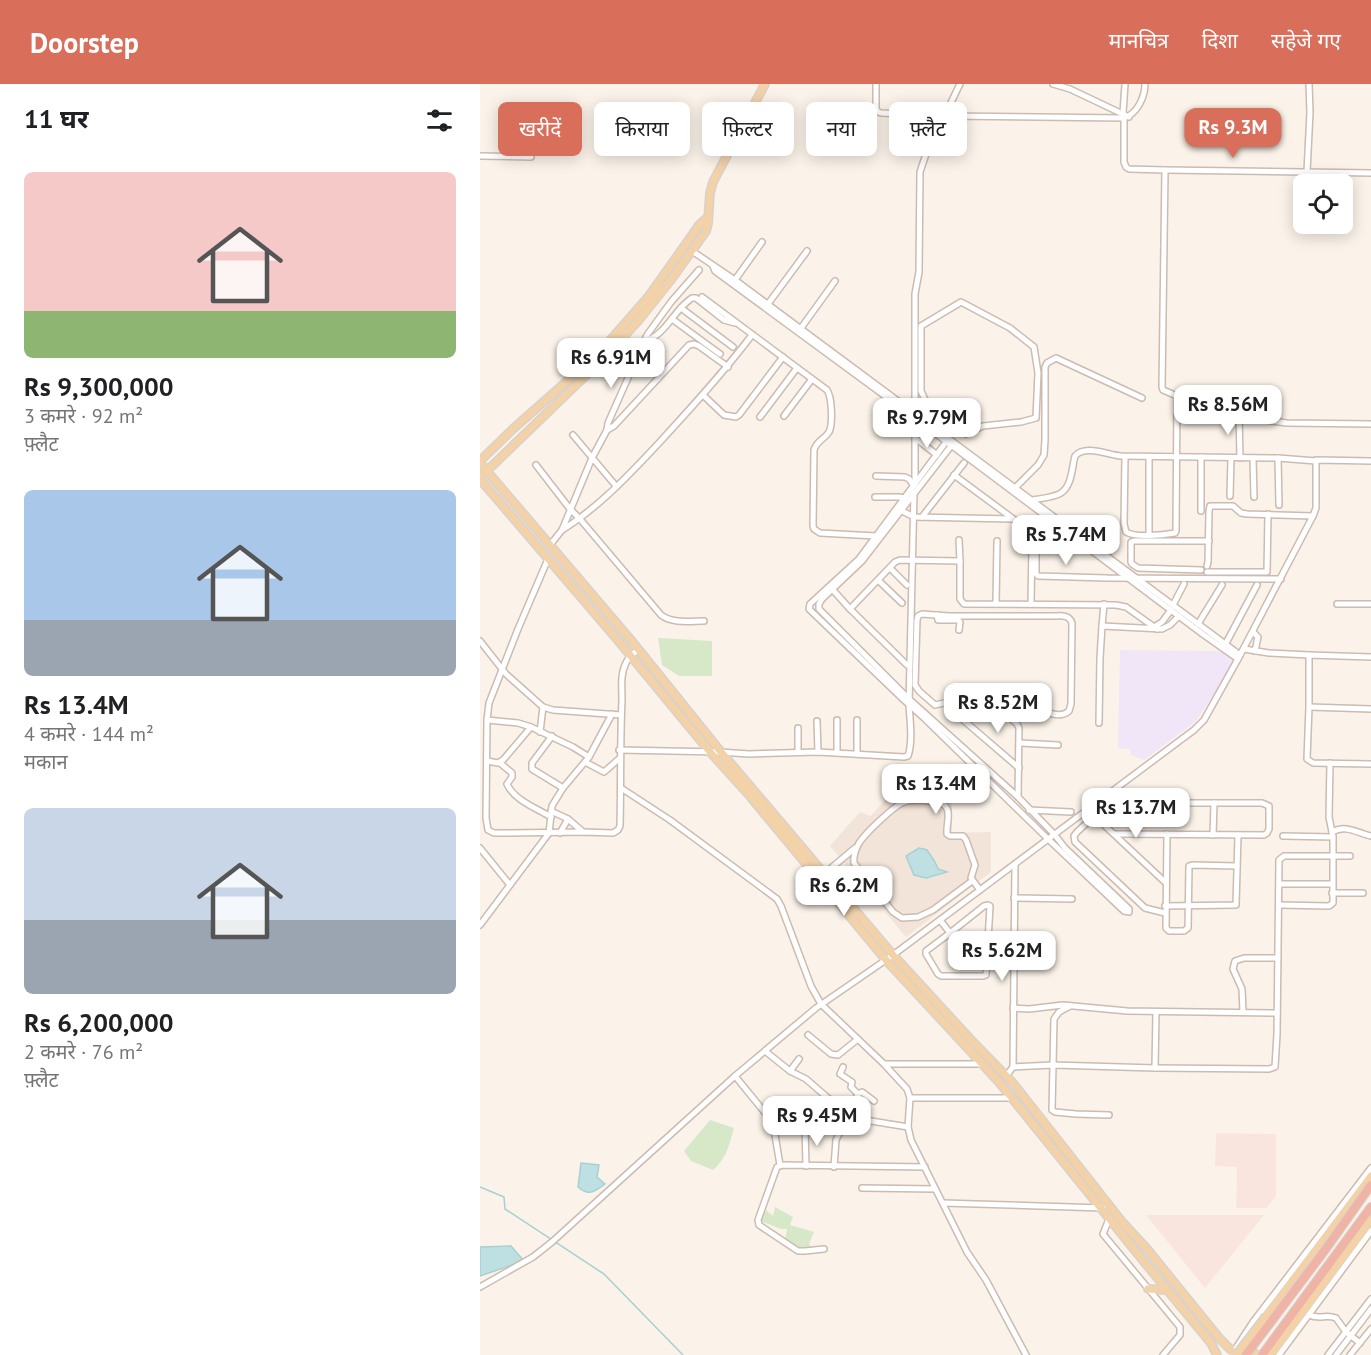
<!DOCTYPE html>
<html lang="hi">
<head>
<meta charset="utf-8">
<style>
  :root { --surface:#fff; --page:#f2f2f2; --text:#202124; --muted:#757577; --accent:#d96e5a }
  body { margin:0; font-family:"PT Sans","Noto Sans Devanagari",sans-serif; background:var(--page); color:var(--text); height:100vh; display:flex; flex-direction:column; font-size:22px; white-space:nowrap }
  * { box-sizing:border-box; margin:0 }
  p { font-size:20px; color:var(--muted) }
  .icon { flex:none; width:33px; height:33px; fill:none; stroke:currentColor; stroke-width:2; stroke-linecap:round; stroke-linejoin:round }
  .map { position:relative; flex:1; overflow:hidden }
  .sheet { display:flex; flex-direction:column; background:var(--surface); width:480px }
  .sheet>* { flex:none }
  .top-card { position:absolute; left:18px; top:18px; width:570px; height:54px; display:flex; gap:12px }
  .buttons { position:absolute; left:813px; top:90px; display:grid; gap:12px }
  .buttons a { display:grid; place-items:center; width:60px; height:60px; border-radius:9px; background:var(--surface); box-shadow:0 3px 15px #0003; font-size:30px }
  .price { position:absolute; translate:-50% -51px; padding:0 14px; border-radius:12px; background:#fff; color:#222; font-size:20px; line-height:39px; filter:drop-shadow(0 2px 3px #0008) }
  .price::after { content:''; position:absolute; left:50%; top:36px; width:18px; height:14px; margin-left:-9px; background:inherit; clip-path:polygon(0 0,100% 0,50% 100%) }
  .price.on { background:var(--accent); color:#fff }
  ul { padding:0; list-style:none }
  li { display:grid; align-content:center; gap:12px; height:318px; padding:0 24px }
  li span { display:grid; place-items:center; height:186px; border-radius:9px; color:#555 }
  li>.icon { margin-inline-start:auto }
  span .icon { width:108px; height:108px; fill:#fffc; stroke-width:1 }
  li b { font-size:26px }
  h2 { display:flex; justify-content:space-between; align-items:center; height:72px; padding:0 24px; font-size:26px }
  .tag { padding:0 21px; border-radius:9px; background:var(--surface); box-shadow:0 3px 15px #0003; font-size:21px; line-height:54px }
  .tag.on { background:var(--accent); color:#fff }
  header { display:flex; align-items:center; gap:36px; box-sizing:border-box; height:84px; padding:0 30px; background:var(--accent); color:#fff }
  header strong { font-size:28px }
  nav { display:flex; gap:33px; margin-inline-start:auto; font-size:21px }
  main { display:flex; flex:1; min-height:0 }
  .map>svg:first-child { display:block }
</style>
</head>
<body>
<header>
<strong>Doorstep</strong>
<nav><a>मानचित्र</a><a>दिशा</a><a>सहेजे गए</a></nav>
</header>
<main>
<section class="sheet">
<h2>11 घर<svg class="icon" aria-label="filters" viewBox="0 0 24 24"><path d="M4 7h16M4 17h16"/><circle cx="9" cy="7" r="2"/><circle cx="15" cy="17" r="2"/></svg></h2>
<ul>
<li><span style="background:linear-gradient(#f6c9c9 75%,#8fb573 0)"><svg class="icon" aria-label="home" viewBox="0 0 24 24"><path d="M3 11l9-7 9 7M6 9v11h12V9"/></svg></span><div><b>Rs 9,300,000</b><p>3 कमरे · 92 m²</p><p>फ़्लैट</p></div></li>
<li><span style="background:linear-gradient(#a9c7e8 70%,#9aa5b1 0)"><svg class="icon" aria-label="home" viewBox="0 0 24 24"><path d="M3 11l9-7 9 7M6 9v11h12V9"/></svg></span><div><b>Rs 13.4M</b><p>4 कमरे · 144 m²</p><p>मकान</p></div></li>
<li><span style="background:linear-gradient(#c9d6e8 60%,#9aa5b1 0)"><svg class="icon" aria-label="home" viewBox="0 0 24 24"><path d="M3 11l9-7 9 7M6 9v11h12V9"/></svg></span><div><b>Rs 6,200,000</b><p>2 कमरे · 76 m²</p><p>फ़्लैट</p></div></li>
</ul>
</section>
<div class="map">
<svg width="891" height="1271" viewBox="0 0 891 1271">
  <rect width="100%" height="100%" fill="#fbf3e9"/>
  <polygon fill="#f2e4d8" points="427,691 427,714 472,713 472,749 511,748 511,788 426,853 350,762 380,728 391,732"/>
  <g fill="#fae5de">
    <polygon points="736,1049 796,1050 796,1112 787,1124 756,1124 757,1083 735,1082"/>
    <polygon points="666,1131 784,1131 725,1204"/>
  </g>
  <polygon fill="#f0e6f7" points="640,566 741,567 754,577 743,597 715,638 664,676 651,671 650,665 638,664"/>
  <g fill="#d7e8c9">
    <polygon points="178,554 232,557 232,592 199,592 182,581"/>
    <path d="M230,1036L254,1044C249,1061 247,1074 233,1086L211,1077L204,1067Z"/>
    <path d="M295,1123L313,1133L310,1141L334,1148L329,1160L332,1164C320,1166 315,1164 305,1156L307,1145H301L281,1137L286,1126L293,1132Z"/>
  </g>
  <g fill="#bfe0e3" stroke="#a6d0d4" stroke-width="1.5">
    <polygon points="439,764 447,766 455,778 458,785 467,788 446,794 434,791 426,772"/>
    <path d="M101,1079L119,1081L117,1093L125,1100C115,1107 109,1113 98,1103Z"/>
    <polygon points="31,1162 44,1177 0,1192 0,1163"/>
  </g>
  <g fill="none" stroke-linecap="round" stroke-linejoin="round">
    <polyline stroke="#a6d0d4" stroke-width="1.5" points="0,1103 24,1113 25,1125 124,1190 203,1271"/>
    <g stroke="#ccbbb0" stroke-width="8">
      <g id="minor">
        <path d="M396,0V25L398,28L401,29L466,32L644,34C657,30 665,13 665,0"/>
        <polyline points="573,0 590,5 649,33"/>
        <polyline points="643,29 645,0"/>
        <polyline points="644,34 644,78 646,83 649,85 685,86 891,89"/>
        <polyline points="0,72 51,73"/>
        <polyline points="685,86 682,303 683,306 697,312 759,330 792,337 807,339 891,340"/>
        <polyline points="827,88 830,28 829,0"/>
        <polyline points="212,167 255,196 760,571"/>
        <polyline points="233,182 235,187 431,331 724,551 758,575"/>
        <polyline points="255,196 282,158"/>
        <path d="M222,213L347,306C352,313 353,340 349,348C344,356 337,356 334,366L333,442L334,445L340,449L396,452"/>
        <polygon points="481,218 530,244 554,263 558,289 556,334 541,338 503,342 486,350 473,344 447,320 441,307 441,242"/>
        <polyline points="288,220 327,167"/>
        <polyline points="201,224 253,263"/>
        <polyline points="192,235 240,270"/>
        <polyline points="321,244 355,197"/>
        <path d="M163,258C187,251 193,226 212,214H216L244,236L255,239"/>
        <polyline points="223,311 244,331 256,333 259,331 303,273"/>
        <polyline points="759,330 760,374"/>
        <polyline points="304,332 332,295"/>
        <polyline points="280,333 317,284"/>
        <polyline points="127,346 134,342 209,261 214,260 219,262 248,283"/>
        <polyline points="93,351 136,402"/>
        <polyline points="438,356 457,371"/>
        <polyline points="466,358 379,475 330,520 329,525 425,617 444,634 568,755 644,827 649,828 649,825 585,764 574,750 538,713 429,615 339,525 339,520 342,515 382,477 471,362"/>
        <path d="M645,373L644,440L646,448C655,454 683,451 695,449L696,447L697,312"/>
        <polyline points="773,374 774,413"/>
        <polyline points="798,374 799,421"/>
        <path d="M56,381L90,425L100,435L181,531C193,540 210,537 224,537"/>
        <polyline points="474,391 551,448"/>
        <polyline points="396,392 425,393 429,395 434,402"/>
        <polyline points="435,400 435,210 439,188 440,88 446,70 480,0"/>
        <polyline points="535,404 558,381 564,371 565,356 565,283 567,279 576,274 662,314"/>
        <polyline points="750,412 751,374"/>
        <polyline points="395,413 419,413 424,414"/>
        <path d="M552,416C559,415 575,413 581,409C592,402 592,383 595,372C605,360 628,371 641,372L798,374L836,377"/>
        <polyline points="420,426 434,433 533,435"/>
        <polyline points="721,427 721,373"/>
        <polyline points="442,433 484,379"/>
        <path d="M82,446C118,424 149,391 178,360C211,324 243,289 272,251"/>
        <polyline points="669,451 669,373"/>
        <polyline points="479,456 480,477"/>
        <polyline points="556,458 556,490 558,492 627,494 801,495"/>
        <polyline points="70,461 82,446 112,374 127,346 128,339 167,251 191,218 219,186"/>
        <path d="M68,475L38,545L9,619L7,636L6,734L8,746L14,749H23L103,748L133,749L138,746L140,742C141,700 140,658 142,616C142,604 140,590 146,579C148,573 153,570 158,566"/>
        <polyline points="727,482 728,478 729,427 730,422 753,422 761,429 767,430 833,432"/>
        <polyline points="410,484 427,501"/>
        <polyline points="721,486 658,484 652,480 651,478 651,458 654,457 729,457"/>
        <polyline points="727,488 787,488 788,430"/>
        <polyline points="398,496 422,519"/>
        <polyline points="353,506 370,525"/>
        <polyline points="516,520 517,457"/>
        <polyline points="551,520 552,459"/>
        <polyline points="857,520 891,520"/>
        <polyline points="693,521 704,500"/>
        <path d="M442,530L469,532H572C581,532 589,530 592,539L591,620L589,627C575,639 555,619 543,616C537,615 530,615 524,615C501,614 477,615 455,621L439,607L435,601L437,536L438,532Z"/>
        <polyline points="457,531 458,536 478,536 480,538 479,546"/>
        <polyline points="718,540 742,501"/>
        <polyline points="622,542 624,520"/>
        <polyline points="674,543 682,538 691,526"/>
        <polyline points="773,548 778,553 775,567"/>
        <polyline points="0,557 26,590 63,623 73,626 141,631"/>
        <polyline points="745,561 777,501"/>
        <polyline points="764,565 789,569 829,571"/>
        <polyline points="891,573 829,571 829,623 827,675 833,679 891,680"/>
        <polyline points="427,581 370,525 415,478 420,476 480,477 480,515 484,520 636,521 646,523 677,545"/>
        <polyline points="517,622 537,640 539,644 538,713"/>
        <polyline points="829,623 891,625"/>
        <polyline points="481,634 539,684"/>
        <polyline points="7,636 38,639 51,643 93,663 109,673"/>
        <polyline points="337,637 338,668"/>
        <polyline points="619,639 620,574 622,542 682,545 690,541 699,532"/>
        <polyline points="60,648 63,623"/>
        <polyline points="72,652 52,679 52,685 83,704"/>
        <polyline points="540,659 578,661"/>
        <path d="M139,666L240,668L269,670L338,668L424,673L428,672C433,657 430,637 429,621L434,409"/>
        <polyline points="318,668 318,644"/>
        <polyline points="357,669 357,636"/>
        <polyline points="377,670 377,636"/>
        <polyline points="7,677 18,679 23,676 51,643"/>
        <polyline points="105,678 124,688 140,674"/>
        <path d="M20,679L32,689V693L27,700C34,716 56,724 71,733"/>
        <polyline points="141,704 190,736 297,815 301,822 331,902 341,920 404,980 427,1005 430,1014 428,1043 431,1056 487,1168 506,1196 546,1271"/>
        <polyline points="607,725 686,799"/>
        <polyline points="549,726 591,728"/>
        <polyline points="71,727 88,735 102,747"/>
        <path d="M852,748C866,740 877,749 891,752"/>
        <polyline points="80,749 88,735"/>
        <polyline points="634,750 784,751 787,749 789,745 789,722 782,719 637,719 624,723 597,748 594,752 595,758 665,824 685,829"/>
        <polyline points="687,750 686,844 689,847 704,847 708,844 709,782 712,781 757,782"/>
        <polyline points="733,751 734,719"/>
        <polyline points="803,752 853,753"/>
        <polyline points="0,764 30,801"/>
        <polyline points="344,790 375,764"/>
        <path d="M492,797L453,826L438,833L422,834L413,828L374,779C373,772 375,767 378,761C383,751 412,724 422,719C430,715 440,716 449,717C455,718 463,718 466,723C471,729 466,742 467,750L470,752H483L486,756L495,781L491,794L500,806"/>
        <polyline points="799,800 852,800"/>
        <polyline points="852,809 883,809"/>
        <polyline points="534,814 592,815"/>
        <polyline points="799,821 849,822 853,819 853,753 849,733 850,679"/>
        <polyline points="685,822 756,821 758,751"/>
        <polyline points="460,836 470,849 504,822 508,821 510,822 506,891 503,892 461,892 458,890 446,870 446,867 470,849"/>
        <polyline points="0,841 69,749 72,722 75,717 83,704 109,673 132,630"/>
        <polyline points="590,922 579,928 574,935 572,1026 575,1028 596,1030 629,1031"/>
        <polyline points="533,924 549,925 583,921 647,927 797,929"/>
        <polyline points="763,928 762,905 753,885 755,877 764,874 798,874"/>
        <polyline points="328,951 351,970 358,971 378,955"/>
        <polyline points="285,967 310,987 326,995 349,1015 369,1030 385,1036 428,1043"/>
        <polyline points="405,980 502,980"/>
        <polyline points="363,983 360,990 372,998 371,1003 378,1010"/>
        <polyline points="533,983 573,981 675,984 676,928"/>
        <polyline points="675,984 789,985 795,983 797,950 799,776 804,772 870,772"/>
        <polyline points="310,987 319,975"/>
        <polyline points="255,992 291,1036 294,1045 300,1081"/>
        <polyline points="526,992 533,983 535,781"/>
        <polyline points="430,1014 531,1014"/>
        <polyline points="325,1043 326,1082"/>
        <polyline points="294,1045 325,1043 331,1039 349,1015"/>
        <polyline points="354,1083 356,1056 378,1010 382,1008 394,1017"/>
        <polyline points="382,1104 455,1105"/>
        <polyline points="463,1119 623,1124"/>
        <polyline points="629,1135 623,1150 700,1243 700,1251 683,1271"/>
        <polyline points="344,1165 325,1167 318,1167 279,1141 278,1136 297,1083 303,1081 445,1083"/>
        <polyline points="0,1203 53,1173 72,1158 255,992 336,924 413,871 714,646 724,636 758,575 833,432 836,424 836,376 891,377"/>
        <path d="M829,1231C841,1236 845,1230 856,1234L866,1248L880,1259"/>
        <polyline points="756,1264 773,1238 891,1084"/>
        <polyline points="799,1271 891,1147"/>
        <polyline points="848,1271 891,1215"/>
        <polyline points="856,1271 891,1225"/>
        <polyline points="870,1271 891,1245"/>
      </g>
    </g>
    <g stroke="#d8d1ce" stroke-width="10">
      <g id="major">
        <polyline points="0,377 34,344 120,268 169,212 220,140 227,134"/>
        <polyline points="0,379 150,555 236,662 413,871 491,956 532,998 643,1139 667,1165 739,1254 751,1266"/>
        <polyline points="0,391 12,382 126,272 158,237 190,197 226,147 228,139 230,109 233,98 285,0"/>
        <polyline points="0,395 136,554 231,669 269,711 406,876 519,998 666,1180 731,1259 737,1271"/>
        <polyline points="668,1205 687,1206"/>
        <polyline points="786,1232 891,1092"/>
        <polyline points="766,1265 770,1266 777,1271"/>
        <polyline points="791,1271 891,1136"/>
      </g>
    </g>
    <g stroke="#d8d1ce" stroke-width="10">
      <polyline id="highway" points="782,1271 891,1123"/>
    </g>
    <use href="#minor" stroke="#fff" stroke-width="5"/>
    <use href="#major" stroke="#f3d2a8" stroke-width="7"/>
    <use href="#highway" stroke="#efb4a6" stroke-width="8"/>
    <g stroke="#d8d1ce" stroke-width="10" stroke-linecap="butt">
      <polyline id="major-bridge" points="756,1271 786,1232"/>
    </g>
    <g stroke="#d8d1ce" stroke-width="10" stroke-linecap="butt">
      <polyline id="highway-bridge" points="766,1271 845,1166 891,1101"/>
    </g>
    <use href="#major-bridge" stroke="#f3d2a8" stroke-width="7"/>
    <use href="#highway-bridge" stroke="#efb4a6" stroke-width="8"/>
  </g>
</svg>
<div class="buttons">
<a><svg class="icon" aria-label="locate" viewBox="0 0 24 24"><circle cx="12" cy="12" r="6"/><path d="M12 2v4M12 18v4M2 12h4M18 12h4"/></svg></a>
</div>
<b class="price on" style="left:753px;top:75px">Rs 9.3M</b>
<b class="price" style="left:131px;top:305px">Rs 6.91M</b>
<b class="price" style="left:748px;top:352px">Rs 8.56M</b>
<b class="price" style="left:447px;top:365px">Rs 9.79M</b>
<b class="price" style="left:586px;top:482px">Rs 5.74M</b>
<b class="price" style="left:518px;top:650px">Rs 8.52M</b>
<b class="price" style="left:456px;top:731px">Rs 13.4M</b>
<b class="price" style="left:656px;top:755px">Rs 13.7M</b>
<b class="price" style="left:364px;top:833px">Rs 6.2M</b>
<b class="price" style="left:522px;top:898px">Rs 5.62M</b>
<b class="price" style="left:337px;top:1063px">Rs 9.45M</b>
<div class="top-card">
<a class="tag on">खरीदें</a>
<a class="tag">किराया</a>
<a class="tag">फ़िल्टर</a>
<a class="tag">नया</a>
<a class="tag">फ़्लैट</a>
</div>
</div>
</main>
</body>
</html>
